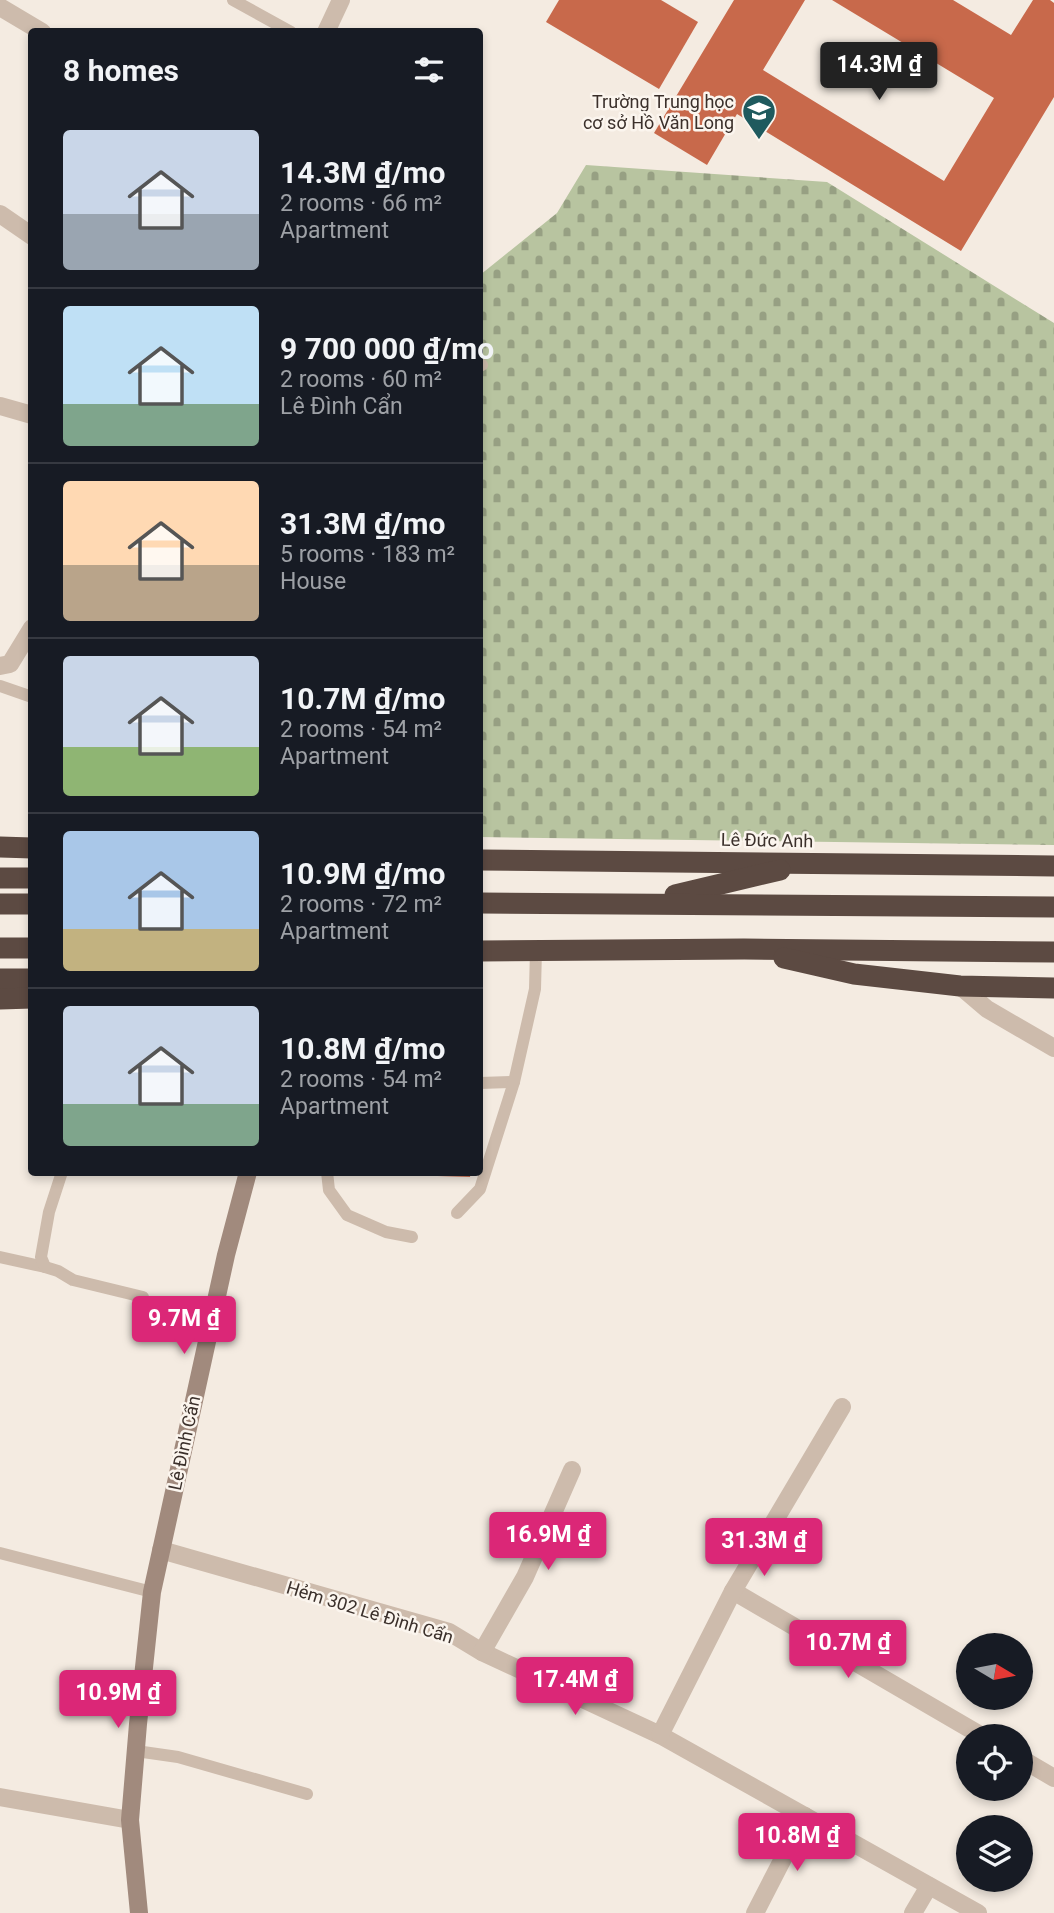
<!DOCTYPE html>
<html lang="en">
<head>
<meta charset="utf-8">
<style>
  :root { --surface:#171b24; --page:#20242c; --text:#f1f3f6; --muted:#9ea1a6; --line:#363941; --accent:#db2777 }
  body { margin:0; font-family:Roboto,sans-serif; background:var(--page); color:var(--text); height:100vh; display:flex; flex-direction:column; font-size:26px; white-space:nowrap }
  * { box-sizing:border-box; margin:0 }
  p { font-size:23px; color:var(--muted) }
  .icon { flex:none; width:38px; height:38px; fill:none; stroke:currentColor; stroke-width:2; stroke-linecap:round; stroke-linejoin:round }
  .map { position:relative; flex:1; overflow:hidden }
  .drawer { position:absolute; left:28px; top:28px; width:455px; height:1148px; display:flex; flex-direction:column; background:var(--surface); border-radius:7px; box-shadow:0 4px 10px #0003 }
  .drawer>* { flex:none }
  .needle { width:46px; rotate:100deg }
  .tools { position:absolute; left:956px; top:1633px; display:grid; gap:14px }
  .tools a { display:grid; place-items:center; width:77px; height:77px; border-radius:50%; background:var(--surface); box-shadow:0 4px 10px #0003; font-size:35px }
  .price { position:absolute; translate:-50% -60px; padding:0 16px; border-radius:7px; background:var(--accent); color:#fff; font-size:23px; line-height:46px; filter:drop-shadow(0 2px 4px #0008) }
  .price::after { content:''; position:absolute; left:50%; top:42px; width:21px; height:16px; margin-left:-10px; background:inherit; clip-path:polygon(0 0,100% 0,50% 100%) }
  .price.active { background:#222; color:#fff }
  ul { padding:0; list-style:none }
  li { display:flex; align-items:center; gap:21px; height:175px; padding:0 35px }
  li+li { border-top:2px solid var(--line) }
  li span { display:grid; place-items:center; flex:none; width:196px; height:140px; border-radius:7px; color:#555 }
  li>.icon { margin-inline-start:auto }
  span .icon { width:84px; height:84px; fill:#fffc; stroke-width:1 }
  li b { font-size:30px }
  h2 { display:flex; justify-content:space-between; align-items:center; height:84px; padding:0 35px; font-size:30px }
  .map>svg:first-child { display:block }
</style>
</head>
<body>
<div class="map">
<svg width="1054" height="1913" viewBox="0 0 1054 1913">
  <defs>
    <pattern id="cemetery-stones" width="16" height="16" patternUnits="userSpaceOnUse" patternTransform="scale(1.75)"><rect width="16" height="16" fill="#b8c4a0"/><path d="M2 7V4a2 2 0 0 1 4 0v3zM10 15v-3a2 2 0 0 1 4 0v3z" fill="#97a083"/></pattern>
  </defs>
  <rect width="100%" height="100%" fill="#f4ebe1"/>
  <polygon fill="url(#cemetery-stones)" points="586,165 827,182 1054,323 1054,845 480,837 480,275 557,213"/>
  <g fill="#c8694b">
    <polygon points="559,0 661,0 698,22 659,89 546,22"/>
    <polygon points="734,0 805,0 763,70 944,181 994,98 832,0 953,0 1011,35 1033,0 1050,0 1054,3 1054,97 961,251 737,114 707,165 654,133"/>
    <polygon points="405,1172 471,1172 470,1177 405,1175"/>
  </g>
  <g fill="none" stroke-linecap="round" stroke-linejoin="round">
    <g stroke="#cdbbac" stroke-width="12">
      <polyline points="233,0 291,32"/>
      <polyline points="480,366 482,365"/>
      <polyline points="0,686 32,697"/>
      <polyline points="480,1083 514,1082"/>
      <polyline points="327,1172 329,1190 347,1215 386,1232 412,1237"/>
      <polyline points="457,1213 480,1189 514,1082 535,989 536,950"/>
      <polyline points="0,1257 45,1267 58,1271 73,1280 143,1297"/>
      <polyline points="45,1267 41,1257 49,1212 62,1172"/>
      <polyline points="0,1553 152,1592"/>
      <polyline points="136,1751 178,1757 307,1794"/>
    </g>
    <g stroke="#cdbbac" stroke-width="18">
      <polyline points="0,7 42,32"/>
      <polyline points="326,32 341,0"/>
      <polyline points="0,214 32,236"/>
      <polyline points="0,406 32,415"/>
      <polyline points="0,666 10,664 32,628"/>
      <polyline points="960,986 987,1009 1054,1048"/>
      <polyline points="161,1550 449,1632 482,1652 660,1735 978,1913"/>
      <polyline points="733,1591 982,1736"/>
      <polyline points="482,1652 525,1577 572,1470"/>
      <polyline points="660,1735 733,1591 842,1407"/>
      <polyline points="1020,1758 1054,1778"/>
      <polyline points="0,1797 130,1820"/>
      <polyline points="755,1913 805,1816"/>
      <polyline points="913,1913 929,1886"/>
    </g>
    <polyline stroke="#a18a7d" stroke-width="18" points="139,1913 130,1820 138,1724 152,1592 226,1255 248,1172"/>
    <g stroke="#5c4a42" stroke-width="21">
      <polyline points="0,847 32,848"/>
      <polyline points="480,860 1054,866"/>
      <polyline points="0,878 32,878"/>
      <polyline points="675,895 780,870"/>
      <polyline points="480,903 1054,907"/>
      <polyline points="0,904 32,904"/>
      <polyline points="0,948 32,948"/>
      <polyline points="480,951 744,949 1054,952"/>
      <polyline points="784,958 854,974 960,986 1054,988"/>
      <polyline points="0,979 32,979"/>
      <polyline points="0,999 32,998"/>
    </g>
  </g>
  <defs>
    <g id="school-pin" transform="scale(1.75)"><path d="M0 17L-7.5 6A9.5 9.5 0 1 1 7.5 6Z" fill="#1f5a5e" stroke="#fbf5ee"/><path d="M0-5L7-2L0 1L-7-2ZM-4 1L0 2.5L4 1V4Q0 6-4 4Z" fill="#fff"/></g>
  </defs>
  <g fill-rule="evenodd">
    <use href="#school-pin" x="759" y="111"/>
  </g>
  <g text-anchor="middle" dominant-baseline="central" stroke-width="5" stroke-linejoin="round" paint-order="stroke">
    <g font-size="18" fill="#3b302b" stroke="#fbf5ee" text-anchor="end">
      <text x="734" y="101">Trường Trung học<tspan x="734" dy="21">cơ sở Hồ Văn Long</tspan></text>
    </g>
    <g font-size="18" fill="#3b302b" stroke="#fbf5ee">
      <text transform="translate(767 840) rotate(1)">Lê Đức Anh</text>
      <text transform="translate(184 1443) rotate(-78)">Lê Đình Cẩn</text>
      <text transform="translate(370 1612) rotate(17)">Hẻm 302 Lê Đình Cẩn</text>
    </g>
  </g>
</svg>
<div class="tools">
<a><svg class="needle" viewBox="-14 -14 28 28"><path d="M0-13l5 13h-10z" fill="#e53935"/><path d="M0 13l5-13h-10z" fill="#9ea1a6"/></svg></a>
<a><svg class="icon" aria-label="locate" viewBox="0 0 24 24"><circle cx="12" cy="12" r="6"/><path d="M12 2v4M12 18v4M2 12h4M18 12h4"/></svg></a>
<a><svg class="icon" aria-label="layers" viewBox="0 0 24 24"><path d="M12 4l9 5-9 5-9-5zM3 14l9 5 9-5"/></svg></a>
</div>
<b class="price active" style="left:879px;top:102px">14.3M ₫</b>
<b class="price" style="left:184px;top:1356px">9.7M ₫</b>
<b class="price" style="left:548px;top:1572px">16.9M ₫</b>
<b class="price" style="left:764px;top:1578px">31.3M ₫</b>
<b class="price" style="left:848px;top:1680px">10.7M ₫</b>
<b class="price" style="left:575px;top:1717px">17.4M ₫</b>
<b class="price" style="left:118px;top:1730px">10.9M ₫</b>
<b class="price" style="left:797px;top:1873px">10.8M ₫</b>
<section class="drawer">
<h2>8 homes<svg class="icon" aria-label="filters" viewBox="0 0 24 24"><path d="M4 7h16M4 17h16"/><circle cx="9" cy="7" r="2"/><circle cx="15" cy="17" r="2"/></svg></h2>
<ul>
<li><span style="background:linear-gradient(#c9d6e8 60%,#9aa5b1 0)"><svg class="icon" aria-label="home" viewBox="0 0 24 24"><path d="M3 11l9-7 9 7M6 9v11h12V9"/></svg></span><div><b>14.3M ₫/mo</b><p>2 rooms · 66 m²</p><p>Apartment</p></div></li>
<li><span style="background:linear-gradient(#bfe0f5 70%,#7fa58c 0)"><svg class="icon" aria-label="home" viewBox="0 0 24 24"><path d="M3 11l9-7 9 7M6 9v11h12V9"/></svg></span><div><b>9 700 000 ₫/mo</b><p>2 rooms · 60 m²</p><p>Lê Đình Cẩn</p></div></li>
<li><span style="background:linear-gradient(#ffd9b3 60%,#b9a48a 0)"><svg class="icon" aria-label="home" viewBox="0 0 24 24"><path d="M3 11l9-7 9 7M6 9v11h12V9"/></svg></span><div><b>31.3M ₫/mo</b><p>5 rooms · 183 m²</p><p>House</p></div></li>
<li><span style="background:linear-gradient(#c9d6e8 65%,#8fb573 0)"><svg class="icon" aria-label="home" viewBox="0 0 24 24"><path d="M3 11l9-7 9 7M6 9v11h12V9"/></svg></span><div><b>10.7M ₫/mo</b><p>2 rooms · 54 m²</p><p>Apartment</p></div></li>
<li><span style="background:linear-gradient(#a9c7e8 70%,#c2b280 0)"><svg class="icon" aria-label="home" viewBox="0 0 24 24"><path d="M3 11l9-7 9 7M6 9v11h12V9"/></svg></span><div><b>10.9M ₫/mo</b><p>2 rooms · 72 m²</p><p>Apartment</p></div></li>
<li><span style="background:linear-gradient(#c9d6e8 70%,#7fa58c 0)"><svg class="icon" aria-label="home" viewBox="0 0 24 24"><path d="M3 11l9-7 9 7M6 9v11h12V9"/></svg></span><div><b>10.8M ₫/mo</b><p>2 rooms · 54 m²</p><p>Apartment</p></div></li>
</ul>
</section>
</div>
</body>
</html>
